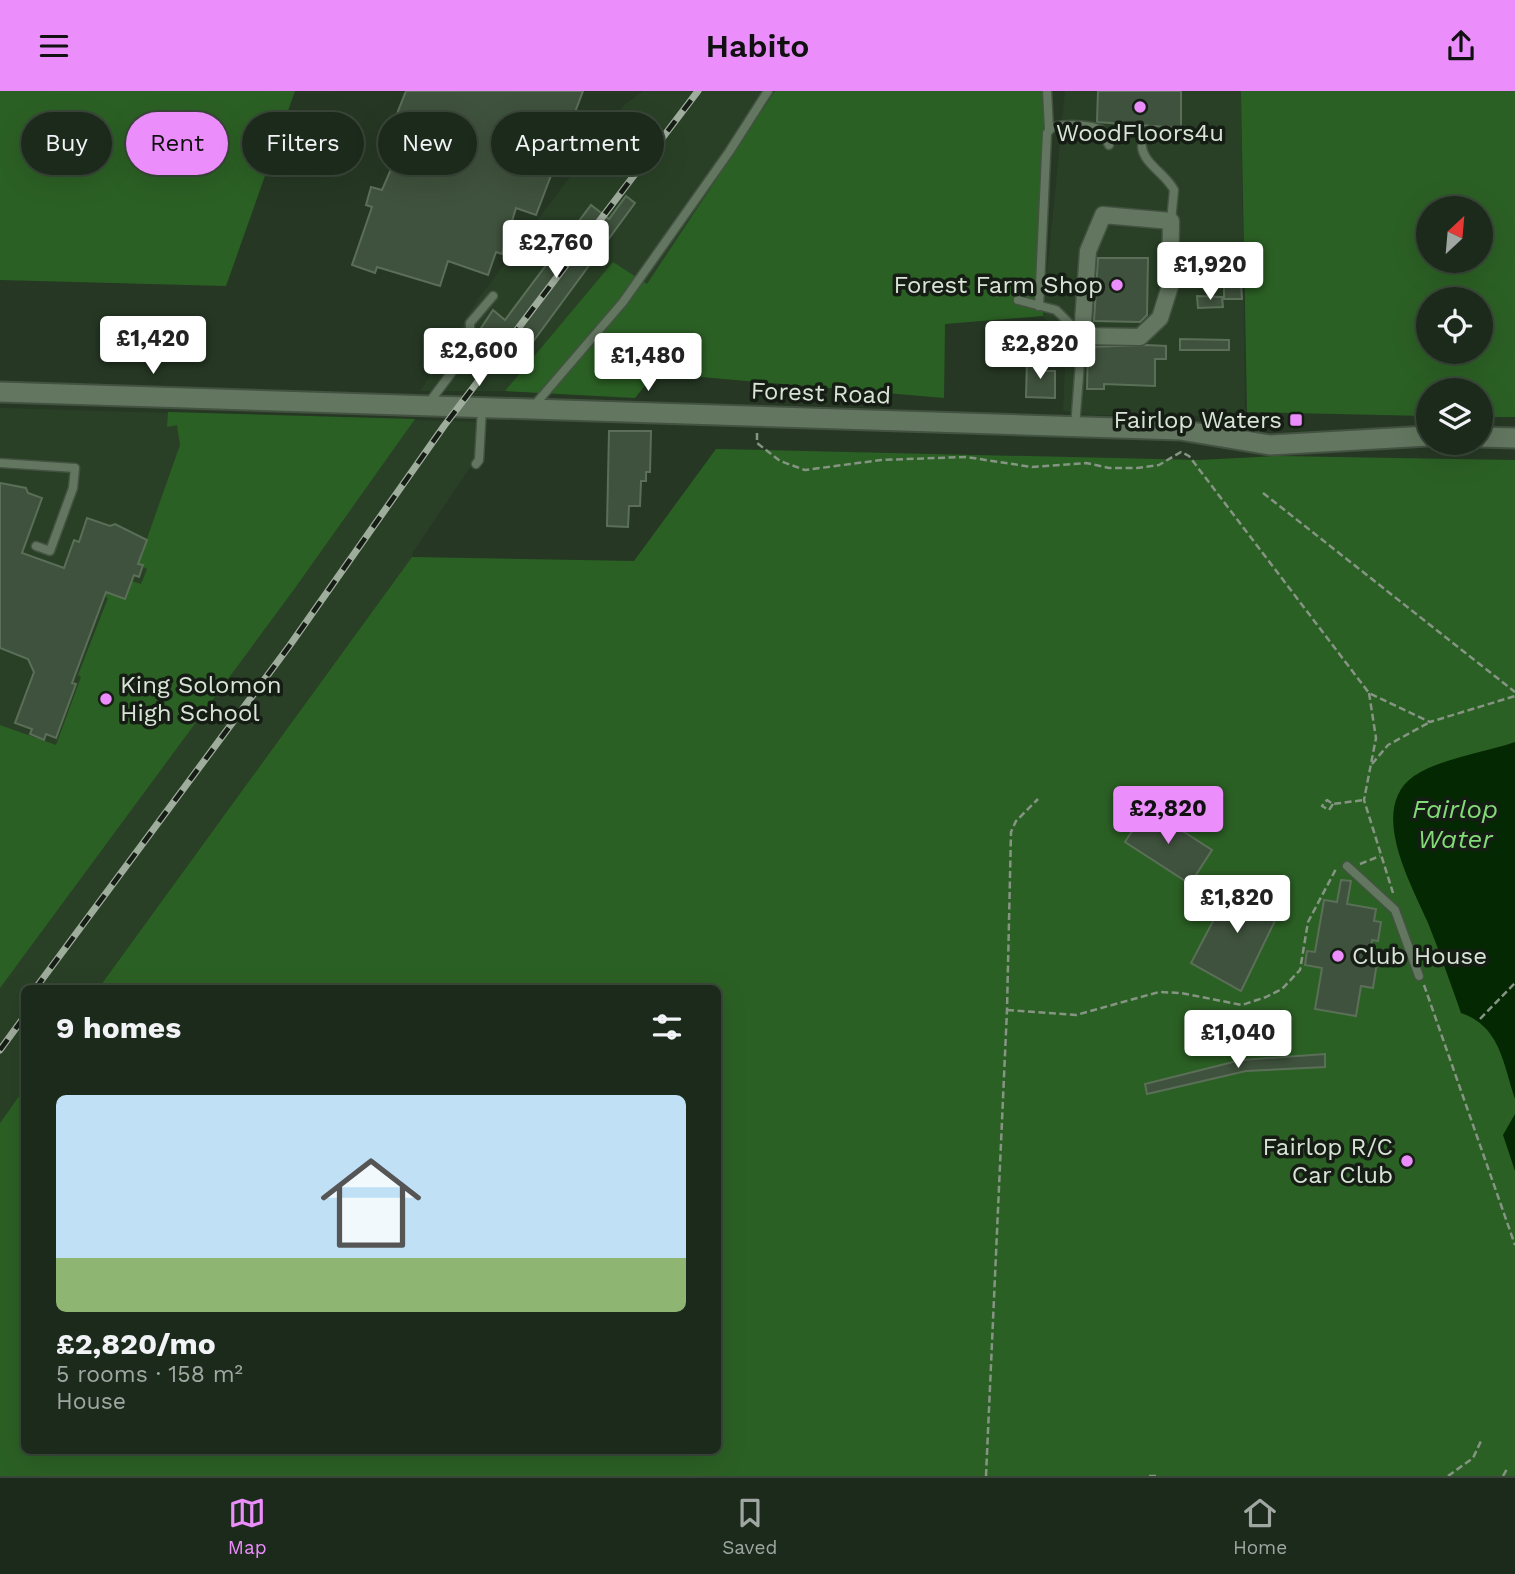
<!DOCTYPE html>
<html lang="en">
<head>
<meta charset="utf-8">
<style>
  :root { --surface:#1c2a1b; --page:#293628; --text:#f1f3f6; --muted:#a0a7a3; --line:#3a463a; --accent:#eb8dfb }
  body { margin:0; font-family:"Work Sans",sans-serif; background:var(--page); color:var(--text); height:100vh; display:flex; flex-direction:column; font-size:26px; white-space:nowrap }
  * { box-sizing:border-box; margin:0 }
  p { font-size:23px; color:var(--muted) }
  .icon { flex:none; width:38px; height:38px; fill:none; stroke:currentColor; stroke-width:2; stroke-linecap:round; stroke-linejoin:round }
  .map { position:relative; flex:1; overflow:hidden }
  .details { position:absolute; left:21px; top:894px; width:700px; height:469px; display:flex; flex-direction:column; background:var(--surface); border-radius:10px; box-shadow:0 7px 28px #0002,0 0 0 2px var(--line) }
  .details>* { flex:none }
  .top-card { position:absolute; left:21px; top:21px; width:700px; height:63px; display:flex; gap:14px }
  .needle { width:46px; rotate:26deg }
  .tools { position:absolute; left:1416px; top:105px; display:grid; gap:14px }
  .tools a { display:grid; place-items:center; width:77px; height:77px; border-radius:50%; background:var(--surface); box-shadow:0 7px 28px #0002,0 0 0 2px var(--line); font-size:35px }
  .price { position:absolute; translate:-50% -60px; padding:0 16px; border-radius:7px; background:#fff; color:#222; font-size:23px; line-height:46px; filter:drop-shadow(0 2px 4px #0008) }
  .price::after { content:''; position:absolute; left:50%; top:42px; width:21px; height:16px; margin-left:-10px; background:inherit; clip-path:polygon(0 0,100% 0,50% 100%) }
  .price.active { background:var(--accent); color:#111 }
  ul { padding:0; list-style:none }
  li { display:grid; align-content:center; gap:14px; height:371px; padding:0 35px }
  li span { display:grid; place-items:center; height:217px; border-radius:10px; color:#555 }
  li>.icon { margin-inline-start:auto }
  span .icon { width:126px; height:126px; fill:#fffc; stroke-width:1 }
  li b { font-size:30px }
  h2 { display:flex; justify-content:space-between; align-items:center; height:84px; padding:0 35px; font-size:30px }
  .pill { padding:0 24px; border-radius:32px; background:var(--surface); box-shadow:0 7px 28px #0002,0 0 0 2px var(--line); font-size:24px; line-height:63px }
  .pill.active { background:var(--accent); color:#111 }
  header { display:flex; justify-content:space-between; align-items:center; height:91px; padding:0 35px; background:var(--accent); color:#111; font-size:32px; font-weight:600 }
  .tab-bar { display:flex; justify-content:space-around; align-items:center; height:98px; border-top:2px solid var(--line); background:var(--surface); font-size:19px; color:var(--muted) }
  .tab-bar a { display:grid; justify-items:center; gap:4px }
  .tab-bar .active { color:var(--accent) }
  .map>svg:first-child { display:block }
</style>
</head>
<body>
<header><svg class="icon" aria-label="menu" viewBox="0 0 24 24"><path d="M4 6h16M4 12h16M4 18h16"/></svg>Habito<svg class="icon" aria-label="share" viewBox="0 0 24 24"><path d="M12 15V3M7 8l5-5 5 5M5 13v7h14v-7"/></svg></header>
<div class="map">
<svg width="1515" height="1385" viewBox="0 0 1515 1385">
  <rect width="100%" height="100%" fill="#263824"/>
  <g fill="#294026">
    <polygon points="643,0 834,0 593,304 505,300 420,300 479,207 623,15"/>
    <polygon points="1065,0 1241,0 1245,325 1092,324 1063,320 1066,255 1043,225"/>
    <polygon points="0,317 480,331 475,369 413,461 412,466 98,898 24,898 24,998 0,1032"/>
  </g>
  <g fill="#2b6024" fill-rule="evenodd">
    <polygon points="0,0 295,0 226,195 0,189"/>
    <polygon points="775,0 1051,0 1043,225 945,233 944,307 655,282 635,307 505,300 613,171 647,193"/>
    <path d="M1241,0H1515V326H1481L1480,299H1428V325L1247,321ZM1428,117H1480V170H1428ZM1428,208H1480V261H1428Z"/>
    <polygon points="168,321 415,328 295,497 0,897 0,634 56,654 81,586 78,584 108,507 104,505 106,501 125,508 132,490 141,493 147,478 138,473 180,354 177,334 167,336"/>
    <polygon points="716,358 1199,369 1277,365 1515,369 1515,1385 0,1385 0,1032 24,998 24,1360 718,1360 718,898 98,898 412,466 634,470"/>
  </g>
  <g fill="#042801">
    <path d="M1515,651V1008C1503,972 1500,935 1461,922C1450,891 1440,862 1428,832C1412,794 1367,718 1414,685C1439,668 1486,661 1515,651Z"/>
    <polygon points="1515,1023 1515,1080 1503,1044"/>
  </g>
  <g fill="#3f523d" stroke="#5b6f58" stroke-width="2">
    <polygon points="406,0 583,0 536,124 516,117 502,163 496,161 488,184 448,170 440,195 377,176 375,182 352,174 372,116 366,114 371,96 382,99 395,69 381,63"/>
    <polygon points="1098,0 1181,0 1181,37 1097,31"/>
    <polygon points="626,105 635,112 524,263 495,243 488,252 477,243 493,219 505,229 591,114 609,128"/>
    <polygon points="1098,167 1148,167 1147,224 1140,231 1094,230"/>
    <polygon points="1224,192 1241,192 1242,208 1224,208"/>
    <polygon points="1197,205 1222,206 1223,216 1198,217"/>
    <polygon points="1180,248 1229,249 1229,259 1180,259"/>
    <polygon points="1146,254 1166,255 1166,268 1155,268 1155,295 1104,293 1104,298 1087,298 1088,256"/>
    <polygon points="1027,269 1041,269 1041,280 1055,280 1055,307 1026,306"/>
    <polygon points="609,340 651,340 650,381 646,381 646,390 641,390 640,415 629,415 628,436 607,435"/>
    <polygon points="0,392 26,397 28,402 42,407 22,462 64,477 74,449 79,451 87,427 110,435 115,433 147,449 138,473 143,474 139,486 134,484 125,508 106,501 72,592 76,593 56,647 46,643 44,649 30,643 32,638 15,632 34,581 28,568 0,557"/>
    <polygon points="1147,717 1212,759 1190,793 1125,751"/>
    <polygon points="1235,788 1283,813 1241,900 1191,872"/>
    <polygon points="1341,789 1351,790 1347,813 1376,818 1374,830 1381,831 1378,850 1372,849 1369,870 1377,871 1373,897 1361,895 1356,925 1315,918 1322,877 1305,874 1307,860 1315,861 1324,809 1337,811"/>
    <polygon points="1325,963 1325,976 1246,980 1147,1003 1145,993 1241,969"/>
  </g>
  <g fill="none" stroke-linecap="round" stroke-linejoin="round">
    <g stroke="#435241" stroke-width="11">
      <g id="service">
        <polyline points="1047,0 1049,39"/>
        <path d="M1142,56C1144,73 1166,83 1174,99L1171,130"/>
        <polyline points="1018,209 1056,219 1082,245 1075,336"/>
        <path d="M1039,215L1047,42L1052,36C1067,33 1085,34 1100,38L1109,54"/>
        <polyline points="428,313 470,257 470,232 493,205"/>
        <polyline points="532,317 623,211 729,61 768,0"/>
        <polyline points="0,372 75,377 73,397 50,460 36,455"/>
        <polyline points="476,373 479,369 482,317"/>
        <polyline points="1347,775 1395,819 1419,885"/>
      </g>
    </g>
    <g stroke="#435241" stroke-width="19">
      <polygon id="minor" points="1103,124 1171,130 1170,195 1160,227 1140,246 1082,245 1088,160"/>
    </g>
    <g stroke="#435241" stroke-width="23">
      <g id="tertiary">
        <polyline points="0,301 1180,339 1270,354 1428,345"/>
        <polyline points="1480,346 1515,347"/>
      </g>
    </g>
    <g stroke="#869484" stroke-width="2.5" stroke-dasharray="7 3.5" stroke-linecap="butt">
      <polyline points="757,342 757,352 780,370 805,379 881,369 966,366 1032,376 1086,372 1109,377 1137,377 1159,374 1181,361 1189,365 1369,602 1430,631 1515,605"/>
      <polyline points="1263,402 1515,601"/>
      <polyline points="1369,602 1376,647 1364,709 1393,802"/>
      <polyline points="1372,673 1388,654 1430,631"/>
      <polyline points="1333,713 1329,719 1322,715 1327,709 1333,713 1364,709"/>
      <polyline points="1360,773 1380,765"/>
      <polyline points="1424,894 1515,1154"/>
      <polyline points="1007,919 1076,924 1159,901 1181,902 1242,914 1266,906 1282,898 1300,879 1308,831 1337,776"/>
      <polyline points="1480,928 1515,892"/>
      <polyline points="986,1385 1007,919 1011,741 1016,730 1038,708"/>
      <polyline points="1149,1385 1159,1385"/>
      <polyline points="1448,1385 1473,1367 1481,1350"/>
      <polyline points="1503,1385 1507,1378"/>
    </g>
    <use href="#service" stroke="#637760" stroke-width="8"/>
    <use href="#minor" stroke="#637760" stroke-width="16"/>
    <use href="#tertiary" stroke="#637760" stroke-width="19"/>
    <g stroke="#9fad9d" stroke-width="7">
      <g id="rail">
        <polyline points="35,898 290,554 444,335 698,0"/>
        <polyline points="0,959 24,926"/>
      </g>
    </g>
    <use href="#rail" stroke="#151d14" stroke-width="4.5" stroke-dasharray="13" stroke-linecap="butt"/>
  </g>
  <g fill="#eb8dfb" stroke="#151d14" stroke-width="2.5">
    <circle cx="1140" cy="16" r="7"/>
    <circle cx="1117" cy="194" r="7"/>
    <rect x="1289" y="322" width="14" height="14" rx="3.5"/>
    <circle cx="106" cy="608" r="7"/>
    <circle cx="1338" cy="865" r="7"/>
    <circle cx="1407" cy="1070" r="7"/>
  </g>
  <g text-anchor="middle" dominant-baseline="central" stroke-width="7" stroke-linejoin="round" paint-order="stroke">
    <g font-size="24" fill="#d9e4d7" stroke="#151d14" text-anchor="end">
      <text x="1140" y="42" text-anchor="middle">WoodFloors4u</text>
      <text x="1103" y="194">Forest Farm Shop</text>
      <text x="1282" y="329">Fairlop Waters</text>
      <text x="120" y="594" text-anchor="start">King Solomon<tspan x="120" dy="28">High School</tspan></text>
      <text x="1352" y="865" text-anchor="start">Club House</text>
      <text x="1393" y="1056">Fairlop R/C<tspan x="1393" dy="28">Car Club</tspan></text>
    </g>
    <g font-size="24" fill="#d9e4d7" stroke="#151d14">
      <text transform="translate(821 302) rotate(2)">Forest Road</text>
    </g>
    <g font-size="26" font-style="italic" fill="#83db78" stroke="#151d14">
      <text x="1455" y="718">Fairlop<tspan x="1455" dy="30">Water</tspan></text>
    </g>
  </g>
</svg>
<div class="tools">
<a><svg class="needle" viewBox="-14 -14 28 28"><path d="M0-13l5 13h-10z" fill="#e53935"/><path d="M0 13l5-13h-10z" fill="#a0a7a3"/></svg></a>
<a><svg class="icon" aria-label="locate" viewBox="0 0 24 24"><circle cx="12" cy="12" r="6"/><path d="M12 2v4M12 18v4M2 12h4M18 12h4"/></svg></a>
<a><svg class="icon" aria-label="layers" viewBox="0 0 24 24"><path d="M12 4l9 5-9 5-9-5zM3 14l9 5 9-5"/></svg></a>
</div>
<b class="price" style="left:556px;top:189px">£2,760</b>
<b class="price" style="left:1210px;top:211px">£1,920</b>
<b class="price" style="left:153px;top:285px">£1,420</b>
<b class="price" style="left:1040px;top:290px">£2,820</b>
<b class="price" style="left:479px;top:297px">£2,600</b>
<b class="price" style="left:648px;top:302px">£1,480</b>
<b class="price active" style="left:1168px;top:755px">£2,820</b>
<b class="price" style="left:1237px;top:844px">£1,820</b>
<b class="price" style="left:1238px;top:979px">£1,040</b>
<div class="top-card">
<a class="pill">Buy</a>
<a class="pill active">Rent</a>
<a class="pill">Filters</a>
<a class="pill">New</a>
<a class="pill">Apartment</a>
</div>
<section class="details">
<h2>9 homes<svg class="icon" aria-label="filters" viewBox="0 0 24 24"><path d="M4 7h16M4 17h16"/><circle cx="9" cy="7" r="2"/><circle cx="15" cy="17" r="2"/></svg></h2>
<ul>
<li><span style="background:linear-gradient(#bfe0f5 75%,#8fb573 0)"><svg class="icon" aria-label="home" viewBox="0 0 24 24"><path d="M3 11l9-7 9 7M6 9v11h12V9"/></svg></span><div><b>£2,820/mo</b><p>5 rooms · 158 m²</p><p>House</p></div></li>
</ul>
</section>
</div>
<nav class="tab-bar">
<a class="active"><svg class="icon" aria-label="map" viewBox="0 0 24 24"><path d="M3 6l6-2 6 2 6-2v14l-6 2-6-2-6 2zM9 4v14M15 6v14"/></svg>Map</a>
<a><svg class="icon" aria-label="saved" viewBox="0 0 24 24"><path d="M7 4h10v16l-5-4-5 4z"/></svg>Saved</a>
<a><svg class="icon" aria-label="home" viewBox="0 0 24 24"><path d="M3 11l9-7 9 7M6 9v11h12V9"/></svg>Home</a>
</nav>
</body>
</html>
